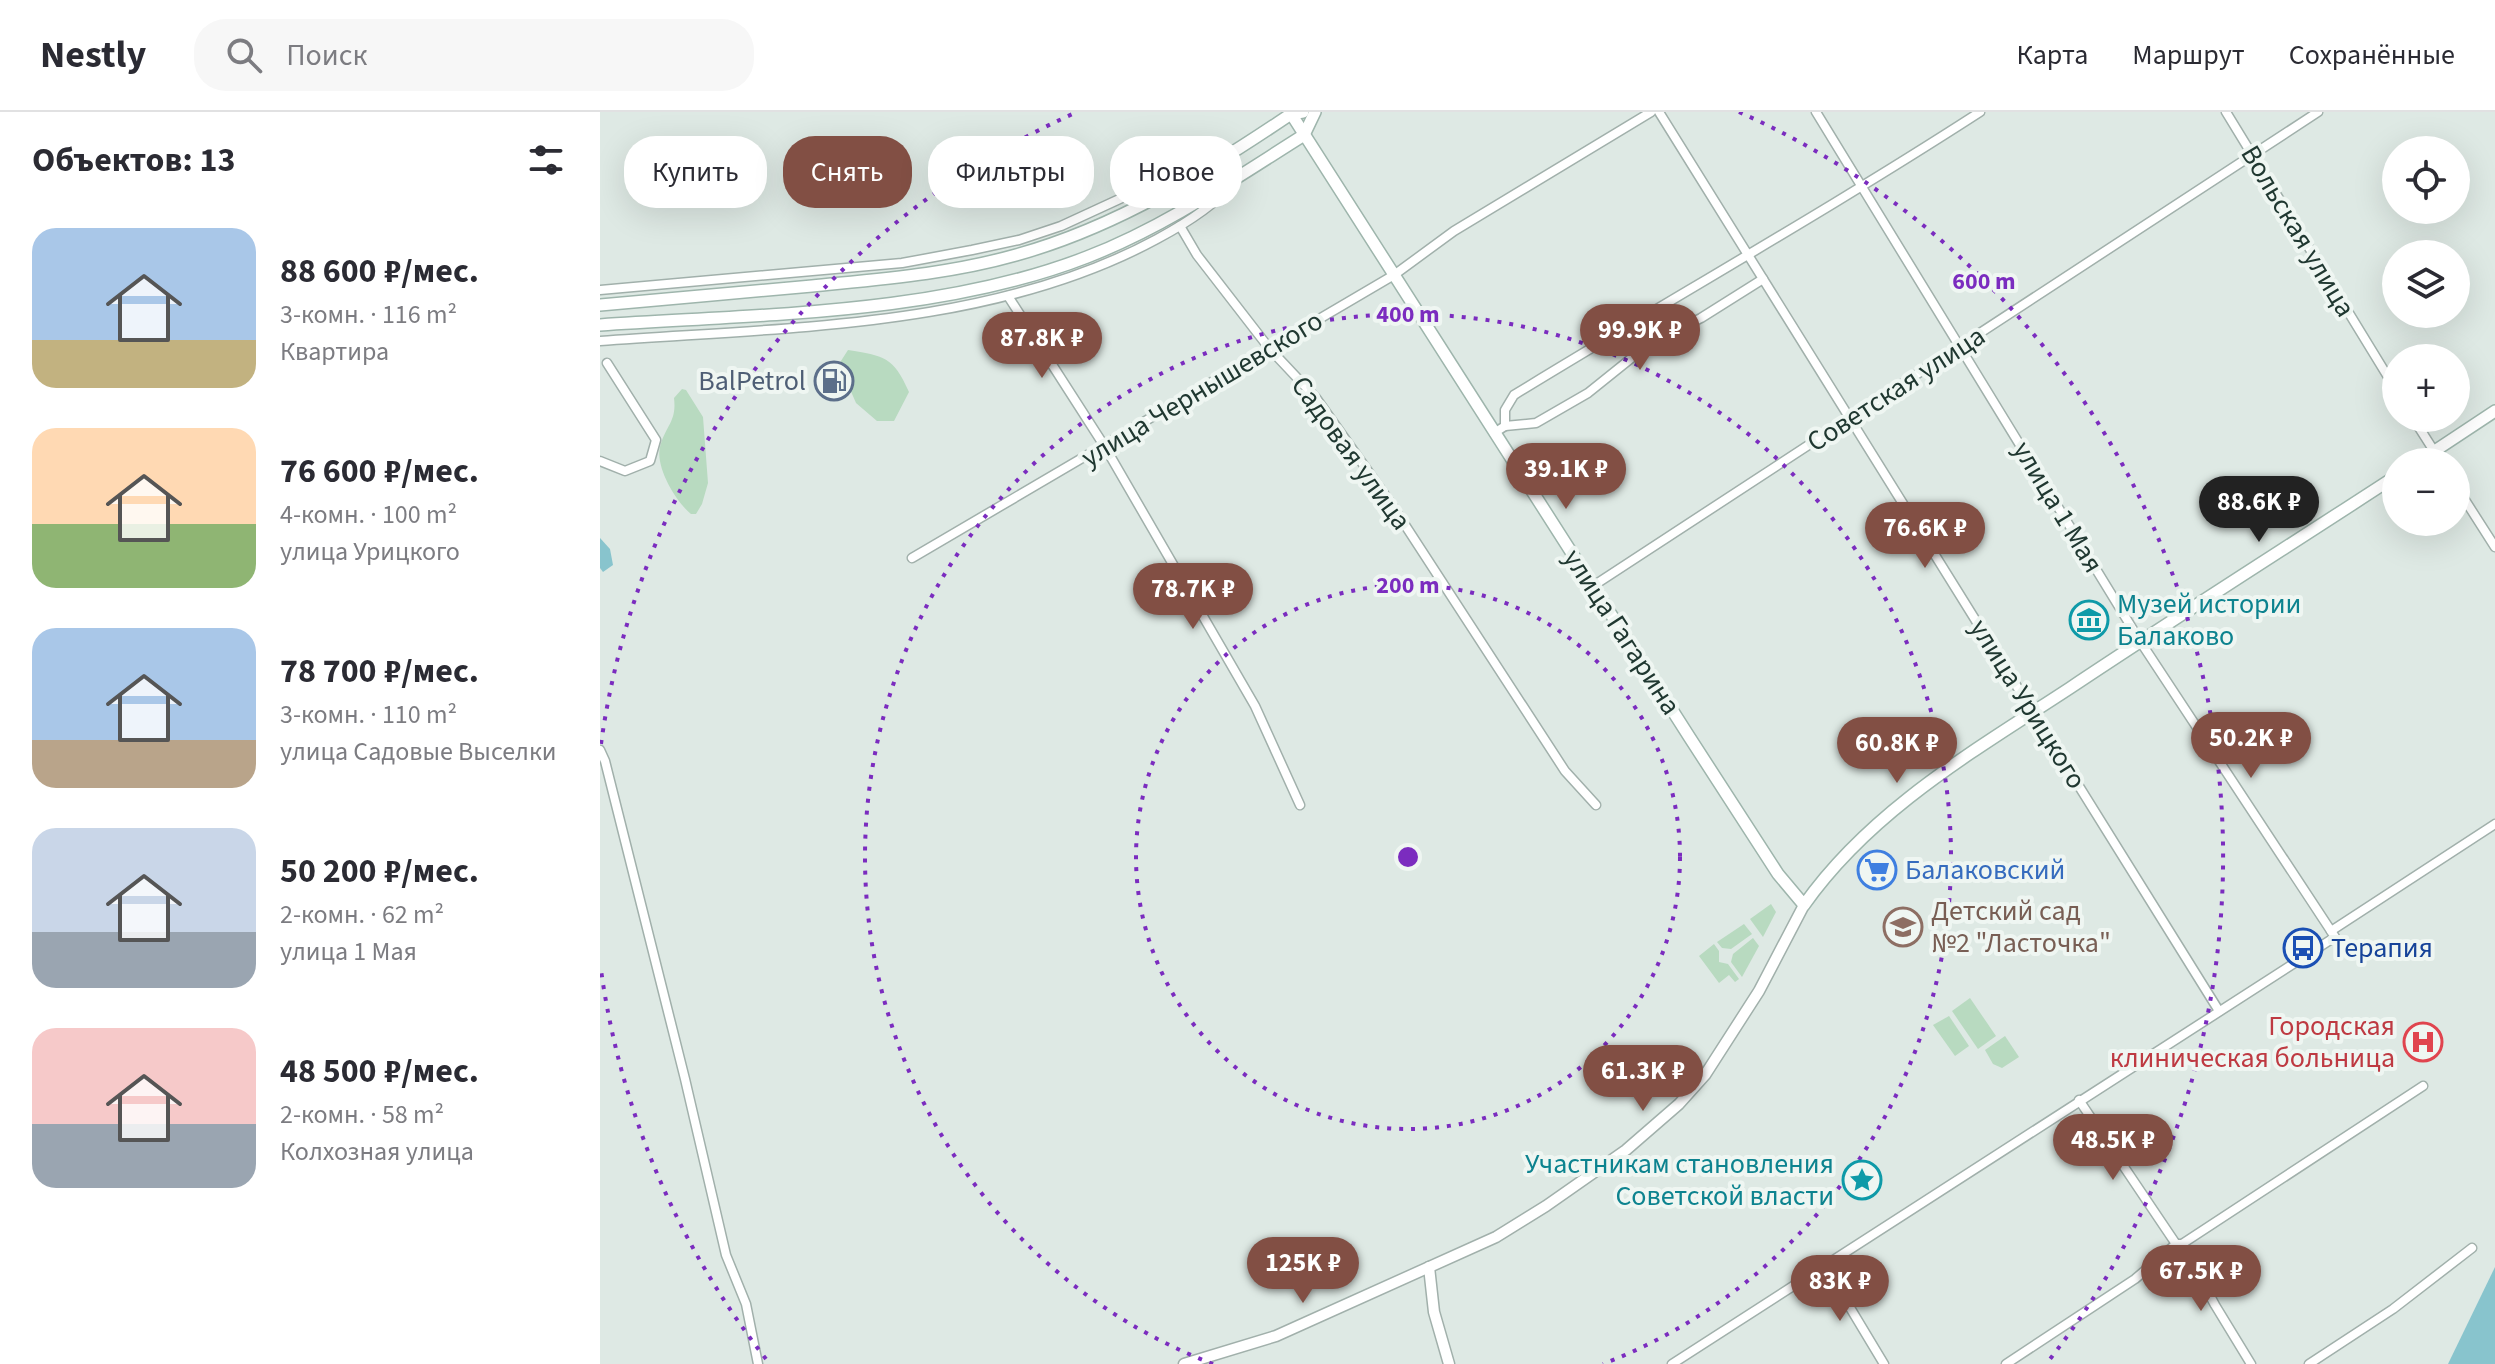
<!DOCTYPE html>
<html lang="ru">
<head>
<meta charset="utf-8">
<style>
  :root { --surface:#fff; --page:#f7f7f7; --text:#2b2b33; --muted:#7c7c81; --line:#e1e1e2; --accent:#824f44 }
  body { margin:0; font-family:"Source Sans 3",sans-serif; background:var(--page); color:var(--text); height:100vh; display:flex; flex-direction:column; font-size:30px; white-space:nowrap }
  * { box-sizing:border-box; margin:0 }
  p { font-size:26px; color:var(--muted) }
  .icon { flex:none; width:44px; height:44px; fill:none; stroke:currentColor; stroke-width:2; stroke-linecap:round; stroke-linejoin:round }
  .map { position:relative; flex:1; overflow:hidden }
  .details { display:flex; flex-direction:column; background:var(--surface); width:600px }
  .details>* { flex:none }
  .guide { position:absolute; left:24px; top:24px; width:760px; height:72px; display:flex; gap:16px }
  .buttons { position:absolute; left:1782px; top:24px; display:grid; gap:16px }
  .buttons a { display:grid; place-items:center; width:88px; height:88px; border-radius:50%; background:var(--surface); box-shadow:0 8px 32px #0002; font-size:40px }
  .price { position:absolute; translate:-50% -68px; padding:0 18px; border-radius:28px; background:var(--accent); color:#fff; font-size:26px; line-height:52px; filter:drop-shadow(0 2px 4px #0008) }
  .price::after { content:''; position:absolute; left:50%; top:48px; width:24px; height:18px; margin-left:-12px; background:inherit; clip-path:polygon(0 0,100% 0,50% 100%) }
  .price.active { background:#222; color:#fff }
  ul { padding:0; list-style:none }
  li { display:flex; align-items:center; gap:24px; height:200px; padding:0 32px }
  li span { display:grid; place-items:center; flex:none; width:224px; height:160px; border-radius:24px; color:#555 }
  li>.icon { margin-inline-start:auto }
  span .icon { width:96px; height:96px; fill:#fffc; stroke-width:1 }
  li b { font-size:34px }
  h2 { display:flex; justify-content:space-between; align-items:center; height:96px; padding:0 32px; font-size:34px }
  .tag { padding:0 28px; border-radius:32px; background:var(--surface); box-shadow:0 8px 32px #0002; font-size:28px; line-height:72px }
  .tag.active { background:var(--accent); color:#fff }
  header { display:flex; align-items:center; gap:48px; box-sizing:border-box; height:112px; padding:0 40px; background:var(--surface); border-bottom:2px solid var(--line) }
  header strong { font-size:38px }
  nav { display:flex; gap:44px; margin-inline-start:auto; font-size:28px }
  .search { width:560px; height:72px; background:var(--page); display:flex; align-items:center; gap:20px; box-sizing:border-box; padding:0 28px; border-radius:32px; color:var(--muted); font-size:30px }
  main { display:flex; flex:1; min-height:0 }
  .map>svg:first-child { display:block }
</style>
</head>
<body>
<header>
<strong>Nestly</strong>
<div class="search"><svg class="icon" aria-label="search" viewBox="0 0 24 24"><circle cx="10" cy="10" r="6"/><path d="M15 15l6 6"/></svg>Поиск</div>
<nav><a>Карта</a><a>Маршрут</a><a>Сохранённые</a></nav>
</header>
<main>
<section class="details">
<h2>Объектов: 13<svg class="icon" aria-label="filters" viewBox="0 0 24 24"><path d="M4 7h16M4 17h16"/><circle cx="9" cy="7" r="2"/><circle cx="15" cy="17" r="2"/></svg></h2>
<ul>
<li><span style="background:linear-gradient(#a9c7e8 70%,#c2b280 0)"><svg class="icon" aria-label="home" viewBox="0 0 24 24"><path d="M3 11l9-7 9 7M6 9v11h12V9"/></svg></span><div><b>88 600 ₽/мес.</b><p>3-комн. · 116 m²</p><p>Квартира</p></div></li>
<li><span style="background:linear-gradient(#ffd9b3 60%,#8fb573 0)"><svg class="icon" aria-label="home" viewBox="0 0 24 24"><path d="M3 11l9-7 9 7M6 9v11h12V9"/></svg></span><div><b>76 600 ₽/мес.</b><p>4-комн. · 100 m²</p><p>улица Урицкого</p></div></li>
<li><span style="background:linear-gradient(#a9c7e8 70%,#b9a48a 0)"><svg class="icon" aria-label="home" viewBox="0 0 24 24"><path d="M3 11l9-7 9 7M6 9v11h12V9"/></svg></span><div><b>78 700 ₽/мес.</b><p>3-комн. · 110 m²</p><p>улица Садовые Выселки</p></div></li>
<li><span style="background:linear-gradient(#c9d6e8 65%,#9aa5b1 0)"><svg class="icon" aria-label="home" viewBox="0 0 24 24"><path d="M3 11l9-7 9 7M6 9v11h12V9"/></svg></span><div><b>50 200 ₽/мес.</b><p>2-комн. · 62 m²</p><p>улица 1 Мая</p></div></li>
<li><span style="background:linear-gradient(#f6c9c9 60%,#9aa5b1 0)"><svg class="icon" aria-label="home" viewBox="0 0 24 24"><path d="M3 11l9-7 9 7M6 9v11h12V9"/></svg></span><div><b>48 500 ₽/мес.</b><p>2-комн. · 58 m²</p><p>Колхозная улица</p></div></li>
</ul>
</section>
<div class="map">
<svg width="1895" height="1252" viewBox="0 0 1895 1252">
  <rect width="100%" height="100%" fill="#dee9e4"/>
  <g fill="#b8dac0">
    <path d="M248,238C284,244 293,244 309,280L294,309H277L256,291L239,252Z"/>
    <path d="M82,277L86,278L103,305L108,371L102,392L96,402H91C76,390 55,355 60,335C65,314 77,310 74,286Z"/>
    <polygon points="1171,792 1176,800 1163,825 1150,807"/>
    <polygon points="1144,812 1152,822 1131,837 1122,836 1117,830"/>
    <polygon points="1153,826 1159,834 1142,865 1131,850 1133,842"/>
    <polygon points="1114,832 1119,839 1119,850 1128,852 1139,867 1135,870 1129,863 1119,871 1099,844"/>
    <polygon points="1370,886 1396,924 1378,937 1352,899"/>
    <polygon points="1349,904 1369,934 1355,944 1333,913"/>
    <polygon points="1405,924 1419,945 1402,956 1393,952 1385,938"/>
  </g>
  <g fill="#88c4cd">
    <polygon points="0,426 10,437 13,453 3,460 0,456"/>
    <polygon points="1895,1155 1895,1252 1848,1252"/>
  </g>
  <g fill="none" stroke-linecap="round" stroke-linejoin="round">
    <g stroke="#a1b0ab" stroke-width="11">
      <g id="minor">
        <polyline points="1059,0 1619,899"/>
        <polyline points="1626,0 1796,278"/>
        <polyline points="580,114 597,143 669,236 716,286 792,393 965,659 996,693"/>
        <polyline points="0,178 302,151 372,138 419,128 461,114 589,55 620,46"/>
        <polyline points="408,184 505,335 655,594 700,693"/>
        <path d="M0,229C184,215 391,217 557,127C585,112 614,94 635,70"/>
        <polyline points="1813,306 1841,350"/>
        <polyline points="905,314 936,311 988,281 1049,232 1101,206 1163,167"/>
        <path d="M894,321L905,314V298L914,283C1069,188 1227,99 1380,0"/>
        <polyline points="0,349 25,359 50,349 56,328 7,251"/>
        <polyline points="1856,374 1895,435"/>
        <polyline points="312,446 794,163 854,119 1051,0"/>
        <polyline points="993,474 1718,0"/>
        <polyline points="0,638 5,649 85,967 126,1143 146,1192 158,1252"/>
        <polyline points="1731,819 1895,712"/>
        <polyline points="1479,988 1576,1132"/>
        <polyline points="1582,1132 1615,1193 1651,1252"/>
        <polyline points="1225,1154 1284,1252"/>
        <polyline points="1072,1252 1735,825 1540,529 1216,0"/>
        <polyline points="1406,1252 1535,1167 1576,1132 1582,1132 1823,974"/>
        <polyline points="1709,1252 1793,1197 1872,1136"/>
      </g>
    </g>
    <g stroke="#a1b0ab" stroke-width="13">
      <g id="tertiary">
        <polyline points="829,1155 834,1200 849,1252"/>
        <polyline points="584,1252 676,1224 896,1125 946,1094 1026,1038 1079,992 1105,963 1159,879 1204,793"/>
      </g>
    </g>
    <g stroke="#9eb5ac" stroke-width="14">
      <g id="secondary">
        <path d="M690,0L1090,626L1178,762L1204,793C1271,698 1374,639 1470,576C1578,504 1687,435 1796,364"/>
        <polyline points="704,23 715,0"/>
        <path d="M0,193C71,187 141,180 212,174C281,167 349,162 416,143C517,115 605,60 691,2L703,0"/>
        <path d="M0,213C158,202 338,203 487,145C565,115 634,67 704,23"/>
        <polyline points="1818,350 1895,299"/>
      </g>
    </g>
    <use href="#minor" stroke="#fff" stroke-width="8"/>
    <use href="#tertiary" stroke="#fff" stroke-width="10"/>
    <use href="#secondary" stroke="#fff" stroke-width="11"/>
  </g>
  <g fill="none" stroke="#7b2cbf" stroke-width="4" stroke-dasharray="4 8">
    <circle cx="808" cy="745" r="272"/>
    <path d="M613 1252A543 543 0 1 1 1003 1252"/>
    <path d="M166 1247A815 815 0 0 1 1 858M1 632A815 815 0 0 1 477 0M1139 0A815 815 0 0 1 1450 1247"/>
  </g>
  <defs>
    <g id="fuel-ring" transform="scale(2)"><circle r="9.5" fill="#eff6f2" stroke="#5c6f8a" stroke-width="1.5"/><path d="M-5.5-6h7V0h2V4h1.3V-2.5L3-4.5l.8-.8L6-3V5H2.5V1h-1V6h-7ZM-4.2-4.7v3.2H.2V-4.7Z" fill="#5c6f8a"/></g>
    <g id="museum-ring" transform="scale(2)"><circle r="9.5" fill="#eff6f2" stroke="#0f9aa8" stroke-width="1.5"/><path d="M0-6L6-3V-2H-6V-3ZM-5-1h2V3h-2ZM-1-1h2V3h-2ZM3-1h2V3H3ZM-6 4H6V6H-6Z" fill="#0f9aa8"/></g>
    <g id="supermarket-ring" transform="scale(2)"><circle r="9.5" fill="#eff6f2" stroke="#3f7fe0" stroke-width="1.5"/><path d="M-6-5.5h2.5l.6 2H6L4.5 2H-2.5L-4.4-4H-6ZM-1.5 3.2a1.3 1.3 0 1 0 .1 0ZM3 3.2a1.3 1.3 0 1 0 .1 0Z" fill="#3f7fe0"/></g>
    <g id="school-ring" transform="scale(2)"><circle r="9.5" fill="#eff6f2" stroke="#8d6e63" stroke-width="1.5"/><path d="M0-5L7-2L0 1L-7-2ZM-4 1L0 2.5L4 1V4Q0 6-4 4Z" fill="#8d6e63"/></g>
    <g id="bus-ring" transform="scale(2)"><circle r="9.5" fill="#eff6f2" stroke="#1a4fb4" stroke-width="1.5"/><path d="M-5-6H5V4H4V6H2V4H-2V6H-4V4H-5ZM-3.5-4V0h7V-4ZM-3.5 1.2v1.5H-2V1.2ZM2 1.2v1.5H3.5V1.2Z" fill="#1a4fb4"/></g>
    <g id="hospital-ring" transform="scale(2)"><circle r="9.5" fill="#eff6f2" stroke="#e0444e" stroke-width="1.5"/><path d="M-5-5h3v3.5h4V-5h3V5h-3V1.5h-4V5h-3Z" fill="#e0444e"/></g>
    <g id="sight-ring" transform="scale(2)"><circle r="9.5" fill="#eff6f2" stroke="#0f9aa8" stroke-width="1.5"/><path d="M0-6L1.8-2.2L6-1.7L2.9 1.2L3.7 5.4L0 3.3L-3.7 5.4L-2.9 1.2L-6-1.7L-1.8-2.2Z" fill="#0f9aa8"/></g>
  </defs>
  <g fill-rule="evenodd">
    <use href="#fuel-ring" x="234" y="269"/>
    <use href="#museum-ring" x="1489" y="508"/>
    <use href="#supermarket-ring" x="1277" y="758"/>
    <use href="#school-ring" x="1303" y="815"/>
    <use href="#bus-ring" x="1703" y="836"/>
    <use href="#hospital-ring" x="1823" y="930"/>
    <use href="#sight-ring" x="1262" y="1068"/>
  </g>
  <g text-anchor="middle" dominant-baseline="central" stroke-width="8" stroke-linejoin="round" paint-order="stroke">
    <g font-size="28" fill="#203831" stroke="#eff6f2">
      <text transform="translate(1698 119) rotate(59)">Вольская улица</text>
      <text transform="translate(602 277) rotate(-31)">улица Чернышевского</text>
      <text transform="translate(1296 277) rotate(-33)">Советская улица</text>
      <text transform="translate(751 341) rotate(54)">Садовая улица</text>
      <text transform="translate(1458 395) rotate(59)">улица 1 Мая</text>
      <text transform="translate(1022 520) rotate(57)">улица Гагарина</text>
      <text transform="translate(1428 592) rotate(58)">улица Урицкого</text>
    </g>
    <g font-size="28" fill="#4e5e75" stroke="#eff6f2" text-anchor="end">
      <text x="206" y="269">BalPetrol</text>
    </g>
    <g font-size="28" fill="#0d838f" stroke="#eff6f2" text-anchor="start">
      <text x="1517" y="492">Музей истории<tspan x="1517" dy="32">Балаково</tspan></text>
      <text x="1234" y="1052" text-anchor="end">Участникам становления<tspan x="1234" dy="32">Советской власти</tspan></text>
    </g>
    <g font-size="28" fill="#366cbe" stroke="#eff6f2" text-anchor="start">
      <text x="1305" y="758">Балаковский</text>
    </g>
    <g font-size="28" fill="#785e54" stroke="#eff6f2" text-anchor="start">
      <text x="1331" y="799">Детский сад<tspan x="1331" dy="32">№2 "Ласточка"</tspan></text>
    </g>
    <g font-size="28" fill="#164399" stroke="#eff6f2" text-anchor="start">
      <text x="1731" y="836">Терапия</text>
    </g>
    <g font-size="28" fill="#be3a42" stroke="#eff6f2" text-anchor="end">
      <text x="1795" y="914">Городская<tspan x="1795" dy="32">клиническая больница</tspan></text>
    </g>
  </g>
  <circle cx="808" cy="745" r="12" fill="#7b2cbf" stroke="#eff6f2" stroke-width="4"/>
  <g font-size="24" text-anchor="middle" font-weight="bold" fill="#7b2cbf" stroke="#eff6f2" stroke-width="8" stroke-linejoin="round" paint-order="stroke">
    <text x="1384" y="177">600 m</text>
    <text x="808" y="210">400 m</text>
    <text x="808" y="481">200 m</text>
  </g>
</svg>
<div class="buttons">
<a><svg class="icon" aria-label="locate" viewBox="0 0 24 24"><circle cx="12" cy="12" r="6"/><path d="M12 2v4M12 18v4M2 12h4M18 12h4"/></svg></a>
<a><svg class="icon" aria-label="layers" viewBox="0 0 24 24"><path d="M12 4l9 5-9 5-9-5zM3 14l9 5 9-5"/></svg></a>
<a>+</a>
<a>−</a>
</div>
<b class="price" style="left:1040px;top:260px">99.9K ₽</b>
<b class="price" style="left:442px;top:268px">87.8K ₽</b>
<b class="price" style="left:966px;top:399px">39.1K ₽</b>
<b class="price active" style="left:1659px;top:432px">88.6K ₽</b>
<b class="price" style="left:1325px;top:458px">76.6K ₽</b>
<b class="price" style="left:593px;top:519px">78.7K ₽</b>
<b class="price" style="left:1651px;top:668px">50.2K ₽</b>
<b class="price" style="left:1297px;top:673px">60.8K ₽</b>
<b class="price" style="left:1043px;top:1001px">61.3K ₽</b>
<b class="price" style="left:1513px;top:1070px">48.5K ₽</b>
<b class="price" style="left:703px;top:1193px">125K ₽</b>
<b class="price" style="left:1601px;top:1201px">67.5K ₽</b>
<b class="price" style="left:1240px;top:1211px">83K ₽</b>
<div class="guide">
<a class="tag">Купить</a>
<a class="tag active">Снять</a>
<a class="tag">Фильтры</a>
<a class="tag">Новое</a>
</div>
</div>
</main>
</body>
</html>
